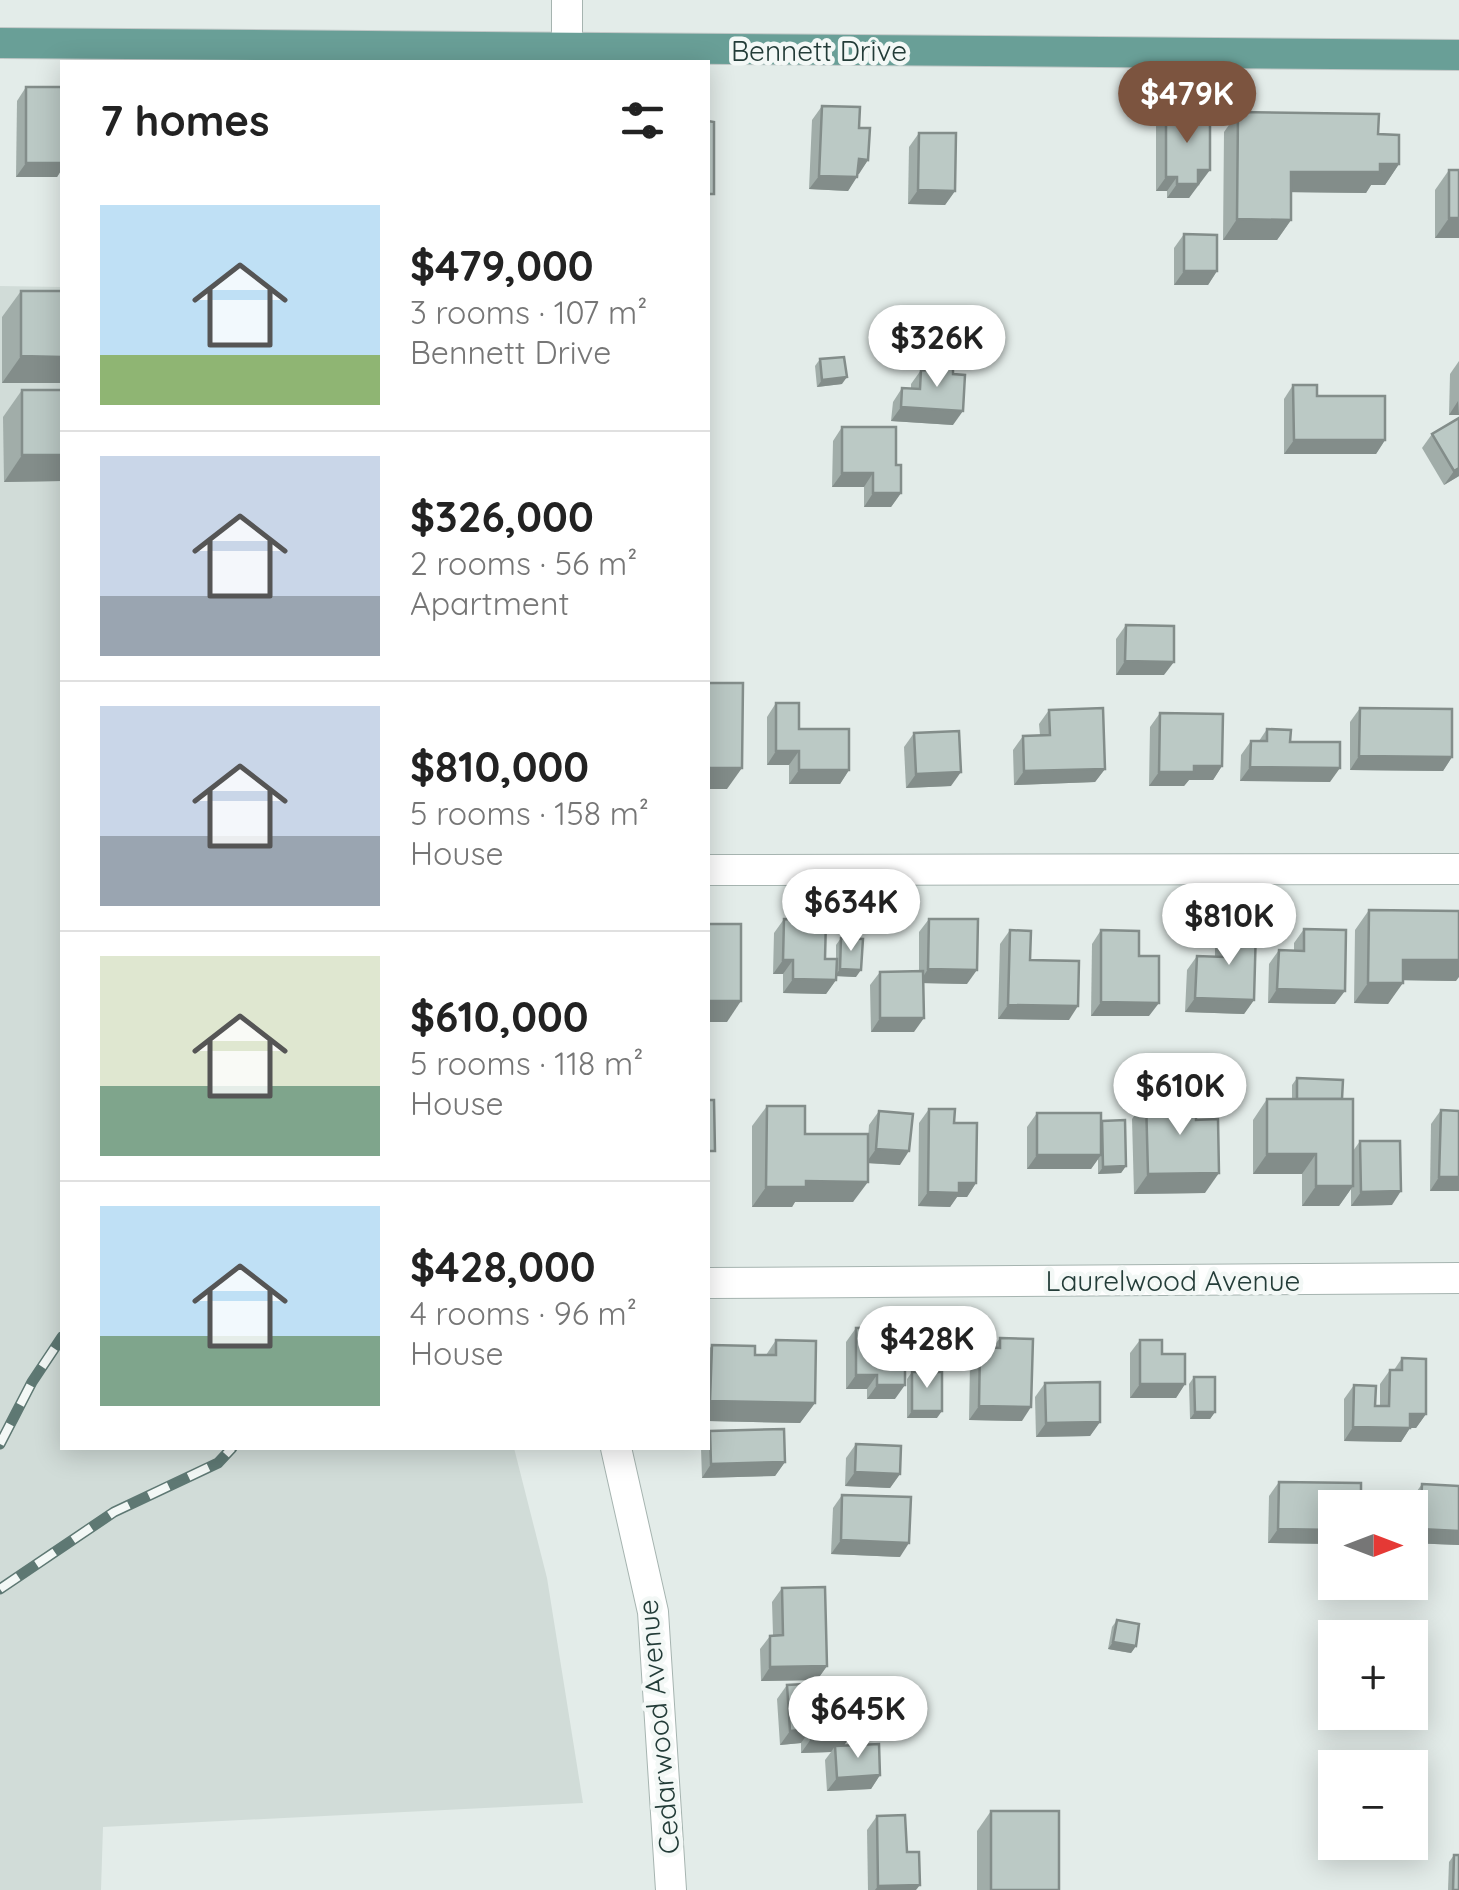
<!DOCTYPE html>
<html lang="en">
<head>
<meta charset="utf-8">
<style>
  :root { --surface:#fff; --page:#f2f2f2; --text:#222; --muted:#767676; --line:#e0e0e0; --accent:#7c543f }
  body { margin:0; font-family:Quicksand,sans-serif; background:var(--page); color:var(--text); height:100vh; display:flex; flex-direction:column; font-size:38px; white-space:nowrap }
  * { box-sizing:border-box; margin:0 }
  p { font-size:32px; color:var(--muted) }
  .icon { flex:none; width:55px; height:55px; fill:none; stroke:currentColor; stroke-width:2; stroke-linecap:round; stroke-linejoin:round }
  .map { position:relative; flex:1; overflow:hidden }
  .side { position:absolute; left:60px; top:60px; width:650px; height:1390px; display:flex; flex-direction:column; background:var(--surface); border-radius:0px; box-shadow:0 5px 25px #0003 }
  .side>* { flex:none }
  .needle { width:65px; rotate:90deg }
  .fabs { position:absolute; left:1318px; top:1490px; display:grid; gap:20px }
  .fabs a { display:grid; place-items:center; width:110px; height:110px; border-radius:0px; background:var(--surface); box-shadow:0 5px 25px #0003; font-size:50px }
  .price { position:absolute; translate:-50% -85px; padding:0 22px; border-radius:35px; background:#fff; color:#222; font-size:32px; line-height:65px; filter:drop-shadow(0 2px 5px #0008) }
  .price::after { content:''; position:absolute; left:50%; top:60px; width:30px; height:22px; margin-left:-15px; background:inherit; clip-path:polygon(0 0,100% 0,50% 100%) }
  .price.on { background:var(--accent); color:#fff }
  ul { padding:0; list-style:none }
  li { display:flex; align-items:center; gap:30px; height:250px; padding:0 40px }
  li+li { border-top:2px solid var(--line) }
  li span { display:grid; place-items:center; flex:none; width:280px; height:200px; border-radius:0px; color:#555 }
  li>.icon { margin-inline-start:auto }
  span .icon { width:120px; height:120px; fill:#fffc; stroke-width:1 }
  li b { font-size:42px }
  h2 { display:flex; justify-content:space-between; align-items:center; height:120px; padding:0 40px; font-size:42px }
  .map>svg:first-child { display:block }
</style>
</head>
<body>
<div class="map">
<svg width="1459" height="1890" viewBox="0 0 1459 1890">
  <rect width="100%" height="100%" fill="#e3ece9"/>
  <polygon fill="#d1dcd8" points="0,286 62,287 62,1448 514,1448 547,1578 583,1803 103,1827 101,1890 0,1890"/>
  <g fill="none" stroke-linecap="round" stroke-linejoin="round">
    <g stroke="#a6b4b0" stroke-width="32">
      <g id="minor">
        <polyline points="567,0 567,48"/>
        <polyline points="708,870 1459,869"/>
        <polyline points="708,1283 1459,1278"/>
        <polyline points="616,1448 653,1612 671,1890"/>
      </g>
    </g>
    <g stroke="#c1c8c7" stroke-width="32">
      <polyline id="major" points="0,43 1459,55"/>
    </g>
    <use href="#minor" stroke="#fff" stroke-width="30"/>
    <use href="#major" stroke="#699f97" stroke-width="30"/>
    <g stroke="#5e7873" stroke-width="11">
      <g id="rail">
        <polyline points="0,1444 32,1382 62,1337"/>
        <polyline points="0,1589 114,1512 218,1463 232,1448"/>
      </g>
    </g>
    <use href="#rail" stroke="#f3f8f6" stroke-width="8" stroke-dasharray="22" stroke-linecap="butt"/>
  </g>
  <g fill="#a1ada9">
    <polygon points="26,87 62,87 62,169 57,177 16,177 17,101"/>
    <polygon points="822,106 859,128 868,160 858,174 848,191 809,189 812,120"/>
    <polygon points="1166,110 1190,117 1200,184 1198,184 1189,198 1167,198 1167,191 1156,191 1156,123"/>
    <polygon points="1238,112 1378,134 1399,164 1385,185 1371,185 1366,193 1291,192 1291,220 1277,240 1223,240 1224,132"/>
    <polygon points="919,133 955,191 945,205 908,204 909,147"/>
    <polygon points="1449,170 1459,170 1459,238 1435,238 1435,190"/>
    <polygon points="1184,234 1217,271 1208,285 1174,285 1174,248"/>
    <polygon points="21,291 62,291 62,383 2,383 2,317"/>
    <polygon points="820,359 842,384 817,387 815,366"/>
    <polygon points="936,361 953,374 953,425 891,421 893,402 902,388 911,389 911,384 921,370 929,371"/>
    <polygon points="1459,361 1459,415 1449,415 1450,374"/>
    <polygon points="1293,385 1317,396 1385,440 1376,454 1284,454 1284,399"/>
    <polygon points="22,390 62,481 4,482 3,417"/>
    <polygon points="1459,418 1459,476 1444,485 1422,448 1432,434"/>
    <polygon points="842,427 896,465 901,493 891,507 864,507 864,487 832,487 833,441"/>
    <polygon points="1126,625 1164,675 1116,675 1116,639"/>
    <polygon points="776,703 799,729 849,770 840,784 789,784 789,765 767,765 767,717"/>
    <polygon points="1360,708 1452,757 1443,771 1350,770 1350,722"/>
    <polygon points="1049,710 1105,769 1095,782 1014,785 1013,750 1023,736 1040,735 1039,724"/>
    <polygon points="1160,713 1222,766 1213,780 1189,780 1184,786 1149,786 1150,727"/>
    <polygon points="1267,729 1290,742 1330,782 1240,781 1241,755 1251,741 1259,741"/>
    <polygon points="914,733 951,786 906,788 904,747"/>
    <polygon points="1369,910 1456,981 1403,980 1388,1004 1354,1003 1355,930"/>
    <polygon points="784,919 825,959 836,959 836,945 841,938 856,977 836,976 836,980 826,994 783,993 783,974 773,974 774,933"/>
    <polygon points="929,919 967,984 923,983 914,1032 871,1032 870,985 880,972 919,971 919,932"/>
    <polygon points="1225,927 1254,1000 1244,1014 1185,1012 1187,970 1197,956 1215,956 1215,941"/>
    <polygon points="1304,929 1335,1004 1268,1003 1269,964 1279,950 1294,950 1294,943"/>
    <polygon points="1010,930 1030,960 1069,1020 998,1019 1000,944"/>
    <polygon points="1101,930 1139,956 1149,1016 1091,1016 1092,944"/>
    <polygon points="1211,1067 1233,1110 1206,1109 1206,1074"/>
    <polygon points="1297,1078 1342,1099 1353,1151 1360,1141 1392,1205 1351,1206 1351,1189 1339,1206 1302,1206 1302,1174 1253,1174 1253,1120 1267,1099 1292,1099 1292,1085"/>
    <polygon points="1146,1099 1196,1120 1205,1193 1134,1194 1132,1119"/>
    <polygon points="767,1106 805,1134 868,1139 869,1125 879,1111 900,1165 868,1163 853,1202 795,1202 792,1207 752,1207 752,1126"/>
    <polygon points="929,1109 954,1123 976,1183 967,1197 957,1197 950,1207 918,1206 919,1123"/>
    <polygon points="1441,1110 1459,1191 1430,1191 1431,1124"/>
    <polygon points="1037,1113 1101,1122 1126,1166 1121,1173 1098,1174 1098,1159 1091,1169 1027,1169 1027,1127"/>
    <polygon points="856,1328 895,1399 867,1399 867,1389 846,1389 846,1342"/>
    <polygon points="1000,1338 1022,1421 969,1420 970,1361 980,1347 993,1347"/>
    <polygon points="776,1340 815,1403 800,1423 708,1421 708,1351 712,1345 755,1355 766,1355"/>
    <polygon points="1140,1340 1162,1354 1185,1384 1176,1398 1130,1398 1130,1353"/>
    <polygon points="1402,1358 1426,1414 1416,1428 1410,1428 1401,1442 1344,1441 1344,1399 1354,1385 1375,1406 1380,1406 1380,1384 1390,1370 1394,1370"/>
    <polygon points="912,1372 937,1418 907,1418 907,1379"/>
    <polygon points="1194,1377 1215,1412 1210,1419 1190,1419 1189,1384"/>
    <polygon points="1045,1383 1100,1422 1090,1436 1036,1437 1035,1397"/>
    <polygon points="710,1431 785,1462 775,1476 702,1478 701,1448 708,1448 708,1435"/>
    <polygon points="856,1444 900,1474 890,1488 845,1486 846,1458"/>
    <polygon points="1279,1482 1335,1508 1335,1544 1268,1543 1269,1496"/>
    <polygon points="1422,1484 1458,1486 1459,1485 1459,1545 1410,1543 1412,1498"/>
    <polygon points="842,1495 900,1557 831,1554 833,1508"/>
    <polygon points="782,1588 827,1666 817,1680 761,1681 760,1649 770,1636 773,1635 772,1602"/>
    <polygon points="1117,1620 1136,1646 1131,1653 1108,1649 1112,1627"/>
    <polygon points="787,1685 864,1722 854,1736 850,1736 844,1745 880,1775 871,1789 827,1791 825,1760 831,1752 801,1753 801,1743 780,1745 777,1699"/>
    <polygon points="991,1811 1059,1890 977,1890 977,1831"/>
    <polygon points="877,1816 916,1890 868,1890 867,1830"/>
    <polygon points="1454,1855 1459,1890 1448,1890 1449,1862"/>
  </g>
  <g fill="#838d8a">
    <polygon points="859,159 868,160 859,174 849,173"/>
    <polygon points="26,163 62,163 62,169 57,177 16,177"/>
    <polygon points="1380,164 1399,164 1385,185 1371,185 1366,193 1277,192 1291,172"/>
    <polygon points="1198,170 1210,170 1189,198 1167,198 1177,184"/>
    <polygon points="819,176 857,177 848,191 809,189"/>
    <polygon points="1166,177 1177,177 1167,191 1156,191"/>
    <polygon points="918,190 955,191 945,205 908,204"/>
    <polygon points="1449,218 1459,218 1459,238 1435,238"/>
    <polygon points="1237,219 1291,220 1277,240 1223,240"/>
    <polygon points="1184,271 1217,271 1208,285 1174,285"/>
    <polygon points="21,356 62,357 62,383 2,383"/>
    <polygon points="847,377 842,384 817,387 822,380"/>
    <polygon points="1458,401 1459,415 1449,415"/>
    <polygon points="901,407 963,411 953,425 891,421"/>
    <polygon points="1294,440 1385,440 1376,454 1284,454"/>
    <polygon points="22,455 62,455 62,481 4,482"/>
    <polygon points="1459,468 1459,476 1444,485 1454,471"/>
    <polygon points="842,473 873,473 864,487 832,487"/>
    <polygon points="873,493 901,493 891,507 864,507"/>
    <polygon points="1125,661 1174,662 1164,675 1116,675"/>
    <polygon points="776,751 799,751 789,765 767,765"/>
    <polygon points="1359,756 1452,757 1443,771 1350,770"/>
    <polygon points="1194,766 1222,766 1213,780 1189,780 1184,786 1149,786 1159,772"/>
    <polygon points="1250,767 1340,768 1330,782 1240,781"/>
    <polygon points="708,768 742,768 727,789 708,789"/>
    <polygon points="1105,769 1095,782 1014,785 1024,771"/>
    <polygon points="799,770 849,770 840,784 789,784"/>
    <polygon points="961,772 951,786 906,788 916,774"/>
    <polygon points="783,960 793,960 783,974 773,974"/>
    <polygon points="1403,960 1459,960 1459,977 1456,981 1388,980"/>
    <polygon points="840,969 861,970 856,977 835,976"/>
    <polygon points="928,969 977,970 967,984 919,983"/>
    <polygon points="793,979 836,980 826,994 783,993"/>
    <polygon points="1368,983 1403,983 1388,1004 1354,1003"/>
    <polygon points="1277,989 1345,991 1335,1004 1268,1003"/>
    <polygon points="1195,998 1254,1000 1244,1014 1185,1012"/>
    <polygon points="708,1001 741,1001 727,1022 708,1022"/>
    <polygon points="1101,1002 1159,1003 1149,1016 1091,1016"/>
    <polygon points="1008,1005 1078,1006 1069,1020 998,1019"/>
    <polygon points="880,1018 924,1018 914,1032 871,1032"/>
    <polygon points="1210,1102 1238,1103 1233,1110 1206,1109"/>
    <polygon points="876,1149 909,1151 900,1165 866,1163"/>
    <polygon points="1267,1154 1316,1154 1302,1174 1253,1174"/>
    <polygon points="1037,1155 1101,1155 1091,1169 1027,1169"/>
    <polygon points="1126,1166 1121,1173 1098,1174 1103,1167"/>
    <polygon points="1219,1173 1205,1193 1134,1194 1148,1174"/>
    <polygon points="1439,1177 1459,1177 1459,1191 1430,1191"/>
    <polygon points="806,1181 868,1182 853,1202 795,1202 792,1207 752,1207 766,1187"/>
    <polygon points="959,1183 976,1183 967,1197 957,1197 950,1207 918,1206 928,1192"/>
    <polygon points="1316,1186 1353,1186 1339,1206 1302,1206"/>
    <polygon points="1401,1191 1392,1205 1351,1206 1361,1192"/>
    <polygon points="856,1375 877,1375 867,1389 846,1389"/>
    <polygon points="1140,1384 1185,1384 1176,1398 1130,1398"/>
    <polygon points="877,1385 905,1385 895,1399 867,1399"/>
    <polygon points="710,1401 815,1403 800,1423 708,1421 708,1405"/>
    <polygon points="979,1406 1031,1407 1022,1421 969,1420"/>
    <polygon points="912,1411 942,1411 937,1418 907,1418"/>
    <polygon points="1195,1412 1215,1412 1210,1419 1190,1419"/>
    <polygon points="1410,1414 1426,1414 1416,1428 1410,1428 1401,1442 1344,1441 1353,1427"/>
    <polygon points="1100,1422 1090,1436 1036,1437 1046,1423"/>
    <polygon points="785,1462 775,1476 702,1478 711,1464"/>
    <polygon points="855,1472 900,1474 890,1488 845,1486"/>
    <polygon points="1278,1529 1335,1530 1335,1544 1268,1543"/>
    <polygon points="1420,1529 1459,1531 1459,1545 1410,1543"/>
    <polygon points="841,1540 909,1543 900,1557 831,1554"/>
    <polygon points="1113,1642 1136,1646 1131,1653 1108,1649"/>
    <polygon points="827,1666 817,1680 761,1681 770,1667"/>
    <polygon points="849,1722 864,1722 854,1736 840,1736"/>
    <polygon points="811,1729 801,1743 780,1745 790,1731"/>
    <polygon points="850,1737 840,1751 835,1746 831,1752 801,1753 811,1739"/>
    <polygon points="880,1775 871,1789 827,1791 837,1778"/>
    <polygon points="920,1885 916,1890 875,1890 878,1886"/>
  </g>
  <g fill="#bbc9c5" stroke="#838d8a" stroke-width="2.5">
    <rect x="26" y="87" width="36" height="76"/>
    <polygon points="822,106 860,107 859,128 870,128 868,160 859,159 857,177 819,176"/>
    <polygon points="1190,109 1190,117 1210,117 1210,170 1198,170 1198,184 1177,184 1177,177 1166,177 1166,110"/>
    <polygon points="1238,112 1379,114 1378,134 1399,135 1399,164 1380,164 1380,172 1291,172 1291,220 1237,219"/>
    <polygon points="708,121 714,122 714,194 708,194"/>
    <polygon points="919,133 956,133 955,191 918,190"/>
    <rect x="1449" y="170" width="10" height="48"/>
    <polygon points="1184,234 1217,235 1217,271 1184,271"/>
    <polygon points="21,291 62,291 62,357 21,356"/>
    <polygon points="844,357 847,377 822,380 820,359"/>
    <polygon points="936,361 953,362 953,374 965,375 963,411 901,407 902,388 920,389 921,370 935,371"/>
    <polygon points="1293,385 1317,385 1317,396 1385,396 1385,440 1294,440"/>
    <rect x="22" y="390" width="40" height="65"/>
    <polygon points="1459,418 1459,468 1454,471 1432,434"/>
    <polygon points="842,427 896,427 896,465 901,465 901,493 873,493 873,473 842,473"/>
    <polygon points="1126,625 1174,626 1174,662 1125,661"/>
    <polygon points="708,683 743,683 742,768 708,768"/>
    <polygon points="776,703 799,703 799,729 849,729 849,770 799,770 799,751 776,751"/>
    <polygon points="1103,708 1105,769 1024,771 1023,736 1050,735 1049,710"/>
    <polygon points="1360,708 1452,709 1452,757 1359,756"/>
    <polygon points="1160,713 1223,714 1222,766 1194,766 1194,772 1159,772"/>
    <polygon points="1267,729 1291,730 1290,742 1340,742 1340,768 1250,767 1251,741 1267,741"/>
    <polygon points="959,731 961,772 916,774 914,733"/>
    <polygon points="1369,910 1459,911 1459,960 1403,960 1403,983 1368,983"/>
    <polygon points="784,919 826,920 825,959 837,959 836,980 793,979 793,960 783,960"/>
    <polygon points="929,919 978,919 977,970 928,969"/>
    <rect x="708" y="924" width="33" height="77"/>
    <polygon points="1225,927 1256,928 1254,1000 1195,998 1197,956 1224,957"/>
    <polygon points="1304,929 1346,930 1345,991 1277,989 1279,950 1304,951"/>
    <polygon points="1010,930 1031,931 1030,960 1079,961 1078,1006 1008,1005"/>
    <polygon points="1101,930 1139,931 1139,956 1159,956 1159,1003 1101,1002"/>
    <polygon points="841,938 863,939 861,970 840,969"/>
    <polygon points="923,971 924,1018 880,1018 880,972"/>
    <polygon points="1211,1067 1239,1068 1238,1103 1210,1102"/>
    <polygon points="1297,1078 1343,1080 1342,1099 1297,1099"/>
    <polygon points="1196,1098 1196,1120 1218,1119 1219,1173 1148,1174 1146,1099"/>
    <polygon points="1267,1099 1353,1099 1353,1186 1316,1186 1316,1154 1267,1154"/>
    <polygon points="708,1100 714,1100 715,1151 708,1151"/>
    <polygon points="767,1106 805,1106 805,1134 868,1134 868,1182 806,1181 806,1187 766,1187"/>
    <polygon points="929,1109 955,1109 954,1123 977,1123 976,1183 959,1183 959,1193 928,1192"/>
    <polygon points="1441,1110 1459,1111 1459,1177 1439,1177"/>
    <polygon points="879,1111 913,1114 909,1151 876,1149"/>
    <rect x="1037" y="1113" width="64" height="42"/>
    <polygon points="1125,1120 1126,1166 1103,1167 1102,1121"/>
    <polygon points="1360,1141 1400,1141 1401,1191 1361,1192"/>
    <polygon points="905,1327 905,1385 877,1385 877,1375 856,1375 856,1328"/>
    <polygon points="1000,1338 1033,1339 1031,1407 979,1406 980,1347 1000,1348"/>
    <polygon points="776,1340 816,1341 815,1403 710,1401 712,1345 755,1346 755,1355 776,1355"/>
    <polygon points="1140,1340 1162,1340 1162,1354 1185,1354 1185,1384 1140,1384"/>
    <polygon points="1402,1358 1426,1359 1426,1414 1410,1414 1410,1428 1353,1427 1354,1385 1376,1386 1375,1406 1389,1406 1390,1370 1402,1370"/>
    <rect x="912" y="1372" width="30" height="39"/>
    <polygon points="1194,1377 1215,1377 1215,1412 1195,1412"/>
    <polygon points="1100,1382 1100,1422 1046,1423 1045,1383"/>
    <polygon points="784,1429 785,1462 711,1464 710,1431"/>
    <polygon points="856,1444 901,1446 900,1474 855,1472"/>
    <polygon points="1279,1482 1361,1483 1361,1508 1335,1508 1335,1530 1278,1529"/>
    <polygon points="1422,1484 1459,1486 1459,1531 1420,1529"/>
    <polygon points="842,1495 911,1497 909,1543 841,1540"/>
    <polygon points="825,1587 827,1666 770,1667 770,1636 783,1635 782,1588"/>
    <polygon points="1117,1620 1139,1624 1136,1646 1113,1642"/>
    <polygon points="861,1681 864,1722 849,1722 850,1737 811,1739 811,1729 790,1731 787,1685"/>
    <polygon points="879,1744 880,1775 837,1778 835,1746"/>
    <rect x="991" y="1811" width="68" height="79"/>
    <polygon points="905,1815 907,1852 919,1852 920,1885 878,1886 877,1816"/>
    <polygon points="1454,1855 1459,1855 1459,1890 1453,1890"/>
  </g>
  <g text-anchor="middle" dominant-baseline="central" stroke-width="9" stroke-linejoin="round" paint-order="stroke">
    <g font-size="28" fill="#233c38" stroke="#f3f8f6">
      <text x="819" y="50">Bennett Drive</text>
      <text x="1173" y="1280">Laurelwood Avenue</text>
      <text transform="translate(658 1727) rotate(-95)">Cedarwood Avenue</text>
    </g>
  </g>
</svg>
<div class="fabs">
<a><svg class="needle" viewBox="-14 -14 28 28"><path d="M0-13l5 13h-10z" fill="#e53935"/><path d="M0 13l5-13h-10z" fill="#767676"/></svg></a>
<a>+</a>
<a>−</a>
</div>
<b class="price on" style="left:1187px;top:146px">$479K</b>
<b class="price" style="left:937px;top:390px">$326K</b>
<b class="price" style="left:851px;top:954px">$634K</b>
<b class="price" style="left:1229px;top:968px">$810K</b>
<b class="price" style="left:1180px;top:1138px">$610K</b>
<b class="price" style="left:927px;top:1391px">$428K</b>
<b class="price" style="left:858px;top:1761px">$645K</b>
<section class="side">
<h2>7 homes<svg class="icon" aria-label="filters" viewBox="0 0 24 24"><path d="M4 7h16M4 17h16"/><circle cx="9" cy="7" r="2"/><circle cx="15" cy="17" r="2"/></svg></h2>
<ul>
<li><span style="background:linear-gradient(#bfe0f5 75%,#8fb573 0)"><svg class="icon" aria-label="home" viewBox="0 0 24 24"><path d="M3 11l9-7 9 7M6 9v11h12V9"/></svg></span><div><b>$479,000</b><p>3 rooms · 107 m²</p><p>Bennett Drive</p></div></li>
<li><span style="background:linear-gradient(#c9d6e8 70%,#9aa5b1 0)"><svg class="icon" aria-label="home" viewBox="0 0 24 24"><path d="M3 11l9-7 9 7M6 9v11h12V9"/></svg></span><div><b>$326,000</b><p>2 rooms · 56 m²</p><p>Apartment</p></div></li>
<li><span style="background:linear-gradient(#c9d6e8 65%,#9aa5b1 0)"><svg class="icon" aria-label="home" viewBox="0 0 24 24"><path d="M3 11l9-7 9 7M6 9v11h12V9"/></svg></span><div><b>$810,000</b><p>5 rooms · 158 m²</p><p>House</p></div></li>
<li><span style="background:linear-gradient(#dfe7d0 65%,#7fa58c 0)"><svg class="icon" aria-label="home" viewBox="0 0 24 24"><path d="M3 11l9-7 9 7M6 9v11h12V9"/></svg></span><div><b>$610,000</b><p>5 rooms · 118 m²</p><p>House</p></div></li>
<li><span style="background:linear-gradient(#bfe0f5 65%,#7fa58c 0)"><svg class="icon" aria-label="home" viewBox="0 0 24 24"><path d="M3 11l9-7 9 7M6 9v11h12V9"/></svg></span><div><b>$428,000</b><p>4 rooms · 96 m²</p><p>House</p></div></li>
</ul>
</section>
</div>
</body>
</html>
